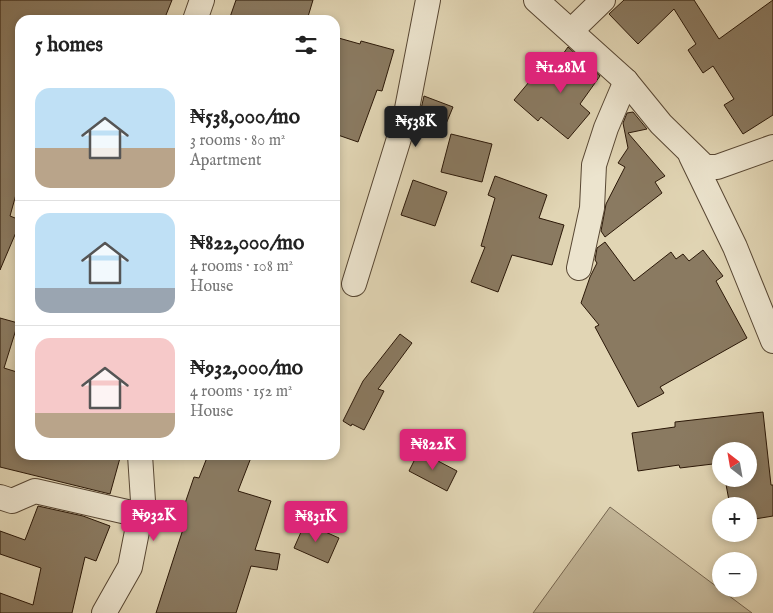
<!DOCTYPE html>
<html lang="en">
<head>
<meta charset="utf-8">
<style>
  :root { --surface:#fff; --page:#f6f6f6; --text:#222; --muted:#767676; --line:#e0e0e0; --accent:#db2777 }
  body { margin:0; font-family:"IM FELL English",serif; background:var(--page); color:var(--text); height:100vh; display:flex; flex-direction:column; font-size:19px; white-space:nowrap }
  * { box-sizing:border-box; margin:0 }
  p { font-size:16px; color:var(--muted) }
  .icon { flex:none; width:28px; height:28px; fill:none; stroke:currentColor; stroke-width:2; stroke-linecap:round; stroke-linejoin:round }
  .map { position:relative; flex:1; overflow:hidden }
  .sheet { position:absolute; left:15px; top:15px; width:325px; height:445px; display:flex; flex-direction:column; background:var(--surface); border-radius:15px; box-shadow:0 2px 8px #0003 }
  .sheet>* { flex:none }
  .needle { width:32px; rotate:329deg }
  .buttons { position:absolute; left:712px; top:442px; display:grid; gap:10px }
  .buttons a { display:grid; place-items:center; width:45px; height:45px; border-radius:50%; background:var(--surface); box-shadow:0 2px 8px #0003; font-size:25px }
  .price { position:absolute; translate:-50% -42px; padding:0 11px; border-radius:5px; background:var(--accent); color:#fff; font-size:16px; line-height:32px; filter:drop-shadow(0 1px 2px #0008) }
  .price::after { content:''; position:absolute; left:50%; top:30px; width:15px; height:11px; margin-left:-8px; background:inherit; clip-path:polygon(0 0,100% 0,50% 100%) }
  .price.on { background:#222; color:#fff }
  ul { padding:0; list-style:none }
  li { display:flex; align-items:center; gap:15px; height:125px; padding:0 20px }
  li+li { border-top:1px solid var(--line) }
  li span { display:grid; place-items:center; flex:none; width:140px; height:100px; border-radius:15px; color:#555 }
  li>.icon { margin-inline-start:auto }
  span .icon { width:60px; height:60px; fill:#fffc; stroke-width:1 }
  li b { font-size:21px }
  h2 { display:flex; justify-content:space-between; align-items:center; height:60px; padding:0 20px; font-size:21px }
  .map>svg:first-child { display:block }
</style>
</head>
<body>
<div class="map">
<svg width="773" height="613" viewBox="0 0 773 613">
  <rect width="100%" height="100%" fill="#e1d5b4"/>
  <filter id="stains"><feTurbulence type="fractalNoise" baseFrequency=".004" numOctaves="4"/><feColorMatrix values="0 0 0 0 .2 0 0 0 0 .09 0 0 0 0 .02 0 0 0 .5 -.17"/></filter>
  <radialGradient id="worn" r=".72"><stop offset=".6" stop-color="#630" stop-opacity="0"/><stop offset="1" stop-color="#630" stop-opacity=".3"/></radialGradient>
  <polygon fill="#c2b597" stroke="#766650" points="610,507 752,613 533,613"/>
  <g fill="#8a7a61" stroke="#2b1808">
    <polygon points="0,0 172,0 164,20 20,20 20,180 10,216 20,220 20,223 0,270"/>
    <polygon points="236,0 313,0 307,20 229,20"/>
    <polygon points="624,0 694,0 719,39 773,0 773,115 743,134 724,105 734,99 713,66 703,73 688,50 696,44 674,9 638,44 609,14"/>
    <polygon points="335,37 360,44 361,41 394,50 382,91 377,90 358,142 335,134"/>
    <polygon points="568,47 600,76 580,104 590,113 568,139 541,117 538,121 514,100 534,76 542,83"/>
    <polygon points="424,96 453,107 443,131 418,122"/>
    <polygon points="633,112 647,129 628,133 665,176 655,182 662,193 605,237 601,231 606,204 625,167 618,163 628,148 623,123 627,113"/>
    <polygon points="451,134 492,144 482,182 441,172"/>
    <polygon points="495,176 547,195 539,218 564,225 552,265 512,255 498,292 471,282 485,247 481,246 495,198 488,195"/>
    <polygon points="413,180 447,192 435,226 401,215"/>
    <polygon points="605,242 634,281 671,252 676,259 683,254 689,261 703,250 723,276 716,281 747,338 660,387 664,393 638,407 595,327 599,325 581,303 590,277 597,263 595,260 597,248"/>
    <polygon points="0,318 18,323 4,368 20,373 20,455 110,455 120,458 110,494 0,467"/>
    <polygon points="400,334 412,343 378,389 384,391 364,430 352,424 351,426 343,421 363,381"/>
    <polygon points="763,412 771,485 773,485 773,516 749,520 749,506 730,506 725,479 749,479 749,451 721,451 721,463 680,468 679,465 638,471 632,433 675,427 675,422"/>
    <polygon points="419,451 457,471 447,491 409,471"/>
    <polygon points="208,455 252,455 238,491 271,501 255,550 280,554 277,570 251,566 236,613 156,613 186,520 180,518 194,477 199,478"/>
    <polygon points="38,506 83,516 110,526 96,561 85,557 72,613 0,613 0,593 33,605 41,568 0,554 0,531 25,540"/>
    <polygon points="305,523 339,538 328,563 294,548"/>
  </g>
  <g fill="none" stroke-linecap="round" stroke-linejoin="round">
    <g stroke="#584733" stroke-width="26">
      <g id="street">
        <polyline points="536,0 626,81 661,124 705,167 717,167 773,147"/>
        <polyline points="195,20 202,0"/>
        <polyline points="572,30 603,0"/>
        <polyline points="691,156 735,247 773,341"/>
        <polyline points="579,268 592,208 594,165 606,128 626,81"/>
        <polyline points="354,284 405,119 428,0"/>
        <polyline points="0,497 12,501 35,491 140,515"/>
        <polyline points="104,613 130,567 143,501 140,455"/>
      </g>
    </g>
    <use href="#street" stroke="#ece4ce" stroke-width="24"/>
  </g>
  <rect width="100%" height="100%" filter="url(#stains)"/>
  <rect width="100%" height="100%" fill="url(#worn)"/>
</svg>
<div class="buttons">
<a><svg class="needle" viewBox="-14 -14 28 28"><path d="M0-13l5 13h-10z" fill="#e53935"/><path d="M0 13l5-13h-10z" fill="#767676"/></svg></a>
<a>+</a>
<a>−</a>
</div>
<b class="price" style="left:561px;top:94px">₦1.28M</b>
<b class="price on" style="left:416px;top:148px">₦538K</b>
<b class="price" style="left:433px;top:471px">₦822K</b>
<b class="price" style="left:154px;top:542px">₦932K</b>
<b class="price" style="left:316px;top:543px">₦831K</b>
<section class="sheet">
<h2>5 homes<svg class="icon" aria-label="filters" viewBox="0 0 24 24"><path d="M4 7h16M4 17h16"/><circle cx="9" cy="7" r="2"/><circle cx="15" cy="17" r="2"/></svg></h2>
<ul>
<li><span style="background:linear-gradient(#bfe0f5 60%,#b9a48a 0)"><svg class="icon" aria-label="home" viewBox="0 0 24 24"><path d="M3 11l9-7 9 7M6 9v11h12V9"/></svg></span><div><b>₦538,000/mo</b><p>3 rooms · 80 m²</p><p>Apartment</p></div></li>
<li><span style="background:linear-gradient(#bfe0f5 75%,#9aa5b1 0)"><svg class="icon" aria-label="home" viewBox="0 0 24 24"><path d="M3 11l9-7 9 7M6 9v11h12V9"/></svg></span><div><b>₦822,000/mo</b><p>4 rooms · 108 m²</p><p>House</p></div></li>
<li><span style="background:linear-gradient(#f6c9c9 75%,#b9a48a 0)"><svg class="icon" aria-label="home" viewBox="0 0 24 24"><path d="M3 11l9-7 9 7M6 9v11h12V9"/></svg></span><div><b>₦932,000/mo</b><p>4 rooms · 152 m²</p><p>House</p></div></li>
</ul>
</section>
</div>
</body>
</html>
